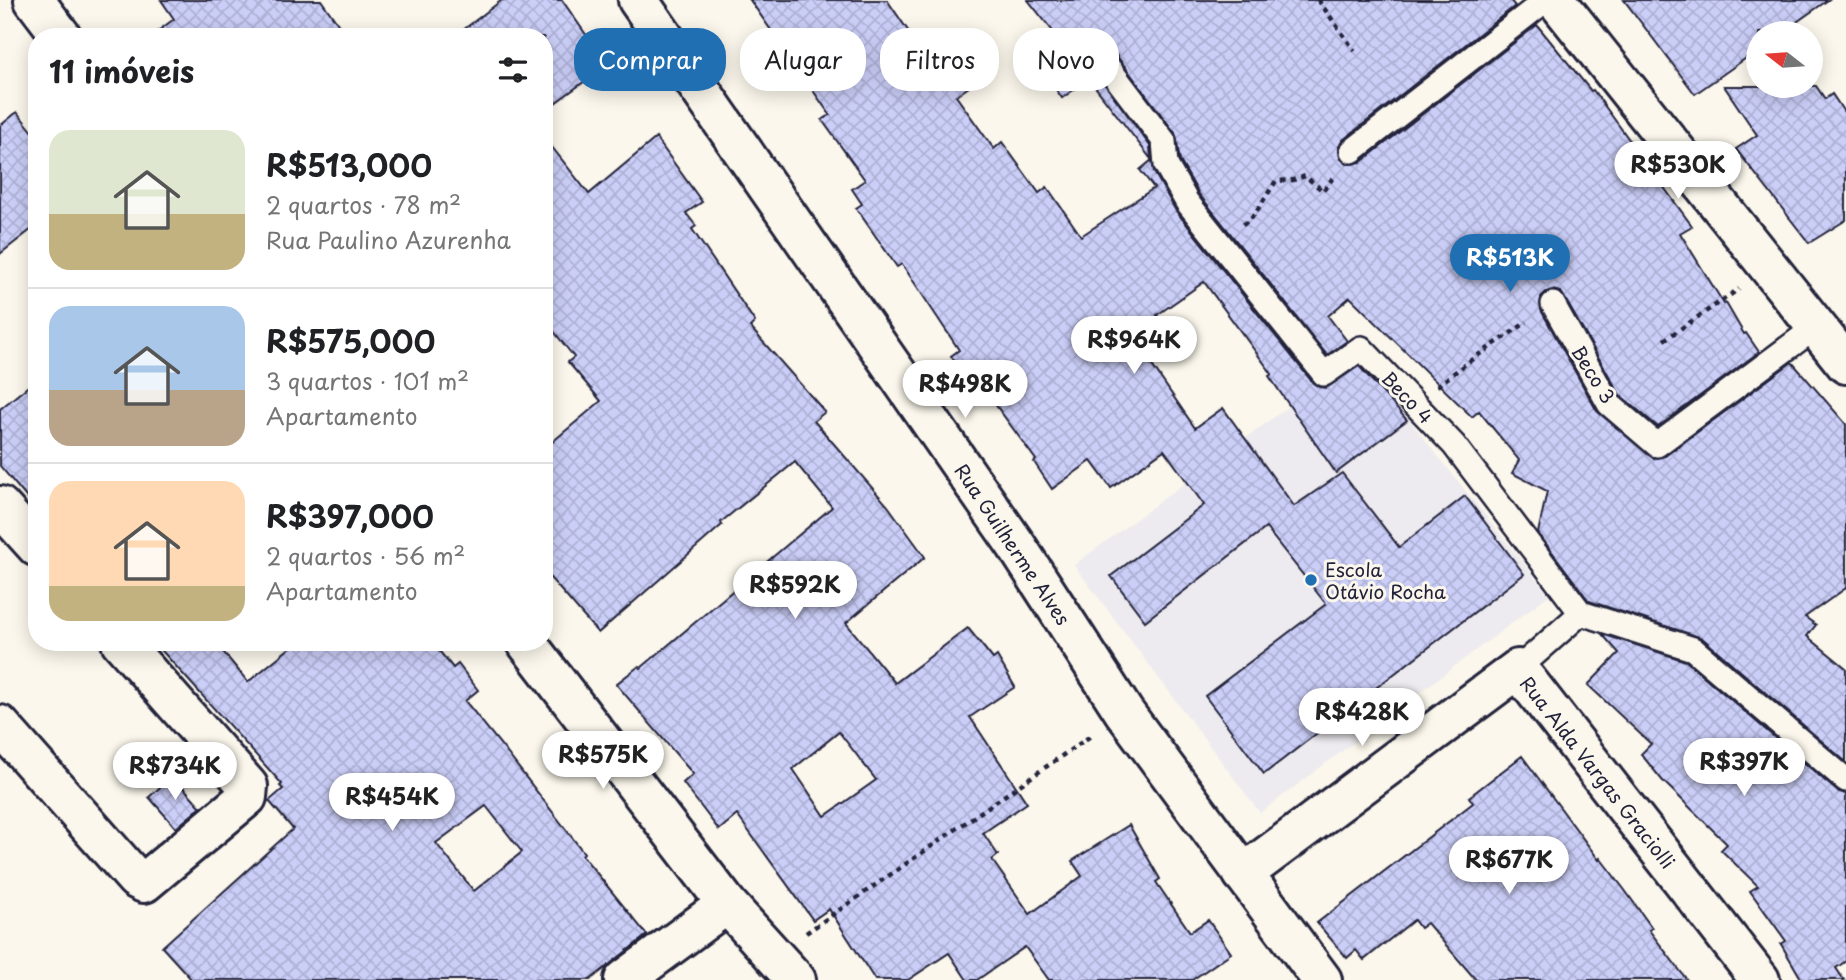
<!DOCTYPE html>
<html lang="pt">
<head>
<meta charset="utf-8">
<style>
  :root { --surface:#fff; --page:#f2f2f2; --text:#202124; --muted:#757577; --line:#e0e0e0; --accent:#1f6fb2 }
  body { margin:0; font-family:"Playpen Sans",sans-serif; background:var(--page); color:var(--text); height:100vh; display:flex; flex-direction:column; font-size:26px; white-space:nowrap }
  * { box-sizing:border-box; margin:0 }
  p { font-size:23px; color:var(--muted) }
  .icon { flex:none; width:38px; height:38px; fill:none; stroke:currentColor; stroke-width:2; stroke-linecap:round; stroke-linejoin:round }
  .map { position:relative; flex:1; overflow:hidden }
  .drawer { position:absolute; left:28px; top:28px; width:525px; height:623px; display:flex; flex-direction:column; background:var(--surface); border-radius:28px; box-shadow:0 4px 18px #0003 }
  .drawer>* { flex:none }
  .guide { position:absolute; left:574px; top:28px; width:665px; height:63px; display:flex; gap:14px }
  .needle { width:46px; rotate:287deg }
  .buttons { position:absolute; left:1746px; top:21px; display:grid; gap:14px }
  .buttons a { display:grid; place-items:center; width:77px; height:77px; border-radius:50%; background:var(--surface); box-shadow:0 4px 18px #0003; font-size:35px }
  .price { position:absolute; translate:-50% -60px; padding:0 16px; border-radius:24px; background:#fff; color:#222; font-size:23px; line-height:46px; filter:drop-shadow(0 2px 4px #0008) }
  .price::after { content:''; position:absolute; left:50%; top:42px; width:21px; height:16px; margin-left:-10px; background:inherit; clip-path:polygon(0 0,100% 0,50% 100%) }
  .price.on { background:var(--accent); color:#fff }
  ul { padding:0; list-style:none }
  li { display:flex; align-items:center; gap:21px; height:175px; padding:0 21px }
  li+li { border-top:2px solid var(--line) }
  li span { display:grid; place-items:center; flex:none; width:196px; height:140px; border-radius:21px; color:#555 }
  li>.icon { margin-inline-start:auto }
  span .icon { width:84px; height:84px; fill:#fffc; stroke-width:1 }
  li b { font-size:30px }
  h2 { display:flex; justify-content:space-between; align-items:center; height:84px; padding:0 21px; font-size:30px }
  .tag { padding:0 24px; border-radius:28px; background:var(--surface); box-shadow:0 4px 18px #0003; font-size:24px; line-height:63px }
  .tag.on { background:var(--accent); color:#fff }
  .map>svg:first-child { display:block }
</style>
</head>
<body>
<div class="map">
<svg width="1846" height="980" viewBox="0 0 1846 980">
  <defs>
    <pattern id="building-cross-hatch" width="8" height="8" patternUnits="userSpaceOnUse" patternTransform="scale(1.75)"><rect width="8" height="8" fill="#cbcef7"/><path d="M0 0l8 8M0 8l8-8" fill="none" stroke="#aeb1d5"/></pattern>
  </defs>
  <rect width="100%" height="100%" fill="#fbf7ec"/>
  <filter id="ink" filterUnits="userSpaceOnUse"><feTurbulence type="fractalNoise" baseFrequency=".0143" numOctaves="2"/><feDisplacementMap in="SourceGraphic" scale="14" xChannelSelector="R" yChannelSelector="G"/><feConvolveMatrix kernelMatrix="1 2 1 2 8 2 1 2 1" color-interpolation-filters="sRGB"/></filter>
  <g filter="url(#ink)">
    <polygon fill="#edebef" points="1359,357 1549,595 1260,813 1074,565 1323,381"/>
    <g fill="url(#building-cross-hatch)" stroke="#22223b" stroke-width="2" fill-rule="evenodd">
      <polygon points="161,0 321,0 347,37 150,37 174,19"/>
      <polygon points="502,0 562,0 607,65 544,111 544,37 454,37"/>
      <polygon points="750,0 887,0 933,67 955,52 976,82 956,96 994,149 1002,142 1039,193 1047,187 1081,236 1154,188 1140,170 1152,160 1154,172 1176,211 1313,383 1319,387 1326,388 1359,366 1407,420 1336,473 1269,376 1272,374 1204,282 1157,315 1160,321 1134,339 1195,428 1223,408 1294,506 1342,473 1399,547 1465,496 1524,574 1264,774 1205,696 1326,604 1266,528 1145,621 1111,576 1204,505 1164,450 1111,488 1091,461 1052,489 1034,462 1036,460 981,385 974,390 951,356 959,350 902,264 897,267 856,208 862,204 852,189 865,180 822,120 830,115"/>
      <polygon points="1028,0 1510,0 1515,6 1343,140 1339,146 1341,159 1347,164 1361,162 1537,25 1591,91 1593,90 1692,226 1680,233 1724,304 1726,303 1744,334 1746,333 1759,352 1658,427 1620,395 1561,292 1552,290 1546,292 1541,297 1541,310 1597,411 1653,458 1665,456 1792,362 1846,424 1846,588 1805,617 1816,625 1807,636 1846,668 1846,762 1702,638 1589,601 1538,533 1547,491 1512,473 1519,460 1479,411 1472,417 1350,297 1328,316 1347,341 1327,355 1199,194 1180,161 1175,133 1116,55 1110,50 1097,52 1092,58 1091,65 1150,146 1151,159 1089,79 1062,98 1037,62 1063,44"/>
      <polygon points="1624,0 1828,0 1781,33 1759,33 1759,49 1695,94"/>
      <polygon points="1724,86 1816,86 1825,99 1832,94 1846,115 1846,220 1809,243 1736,149 1757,135"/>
      <polygon points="17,112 37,137 37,225 0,254 0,126"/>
      <path d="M544,137L589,194L656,138L702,202L686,213L696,226L692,229L755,322L750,327L825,412L814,421L888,506L925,557L846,623L895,683L968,628L993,659L997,656L1015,687L970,717L1027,803L983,833L998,855L992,860L1030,914L1082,876L1072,861L1129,825L1160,879L1156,882L1190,932L1208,920L1231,953L1192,980H1049L1025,947L977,980H967L949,953L908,980H875L829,909L813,920L737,815L719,830L683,783L693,774L616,684L639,666L641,668L832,507L795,462L721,522L722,525L598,633L544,571V449L601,401L568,362L574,357L544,319ZM839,732L876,780L825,816L793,769Z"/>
      <polygon points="37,379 37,510 0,466 0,409"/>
      <polygon points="1602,634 1686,661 1837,791 1846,794 1846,961 1836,968 1844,980 1802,980 1781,944 1786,941 1750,891 1758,886 1721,850 1727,844 1662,780 1641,754 1651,744 1588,685 1619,653"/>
      <path d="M154,642H215L248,682L297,642H432L453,668L458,664L478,690L465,701L501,745L584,853L582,855L647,935L590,980H192L162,947L293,829L269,801L283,789L280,786L282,784ZM486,806L522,852L474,891L436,843Z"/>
      <polygon points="1522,756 1599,860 1600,858 1624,889 1652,928 1649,930 1687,980 1476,980 1427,923 1420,928 1414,920 1364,960 1356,950 1347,958 1317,923 1473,803 1469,797"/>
      <polygon points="173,776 201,807 176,828 149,797"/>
    </g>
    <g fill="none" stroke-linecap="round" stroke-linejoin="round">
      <g stroke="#22223b" stroke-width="28">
        <g id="lane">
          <polyline points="1105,63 1164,141 1166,165 1187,202 1324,374 1361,348 1454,445 1581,613"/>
          <polyline points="1352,151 1546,0"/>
          <polyline points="1553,304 1609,404 1657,445 1816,327"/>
          <polyline points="1518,669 1581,613 1693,649 1846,780"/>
        </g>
      </g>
      <g stroke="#22223b" stroke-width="44">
        <g id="street">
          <polyline points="638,0 1016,545 1124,712 1322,980"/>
          <polyline points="0,506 37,547"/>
          <polyline points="0,725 136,879 144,883 247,797 248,786 121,642"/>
          <polyline points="1243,874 1518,669 1760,980"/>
          <polyline points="624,980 727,904"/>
        </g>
      </g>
      <g stroke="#22223b" stroke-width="44">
        <g id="secondary">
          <polyline points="34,0 62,37"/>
          <polyline points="1556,0 1846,364"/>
          <polyline points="526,642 727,904 796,980"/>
        </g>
      </g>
      <g stroke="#22223b" stroke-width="4.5" stroke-dasharray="5 5" stroke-linecap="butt">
        <polyline points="1318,0 1355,51"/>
        <polyline points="1243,225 1254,215 1276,181 1294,180 1305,176 1323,191 1335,175"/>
        <polyline points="1664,340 1739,289"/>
        <polyline points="1437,386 1471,360 1527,322"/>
        <polyline points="806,933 1092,735"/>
      </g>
      <use href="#lane" stroke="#fbf7ec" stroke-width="23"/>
      <use href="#street" stroke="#fbf7ec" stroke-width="38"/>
      <use href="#secondary" stroke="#fbf7ec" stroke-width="38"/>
    </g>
  </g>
  <circle fill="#1f6fb2" stroke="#fbf7ec" stroke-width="2.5" cx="1311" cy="580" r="7"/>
  <g text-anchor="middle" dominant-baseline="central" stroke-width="6" stroke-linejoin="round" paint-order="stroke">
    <g font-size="19" fill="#22223b" stroke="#fbf7ec">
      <text transform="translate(1594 374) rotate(58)">Beco 3</text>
      <text transform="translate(1408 397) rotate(46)">Beco 4</text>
      <text transform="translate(1013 544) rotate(56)">Rua Guilherme Alves</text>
      <text transform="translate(1598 772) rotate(52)">Rua Alda Vargas Graciolli</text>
    </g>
    <g font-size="19" fill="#22223b" stroke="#fbf7ec" text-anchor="start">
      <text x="1325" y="569">Escola<tspan x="1325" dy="22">Otávio Rocha</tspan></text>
    </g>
  </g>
</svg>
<div class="buttons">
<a><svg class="needle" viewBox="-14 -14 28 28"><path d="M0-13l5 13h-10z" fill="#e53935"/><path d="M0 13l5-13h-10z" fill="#757577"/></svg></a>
</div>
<b class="price" style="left:1678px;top:201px">R$530K</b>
<b class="price on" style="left:1510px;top:294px">R$513K</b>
<b class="price" style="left:1134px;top:376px">R$964K</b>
<b class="price" style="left:965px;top:420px">R$498K</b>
<b class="price" style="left:795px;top:621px">R$592K</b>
<b class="price" style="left:1362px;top:748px">R$428K</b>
<b class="price" style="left:603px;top:791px">R$575K</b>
<b class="price" style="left:1744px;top:798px">R$397K</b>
<b class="price" style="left:175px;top:802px">R$734K</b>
<b class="price" style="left:392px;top:833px">R$454K</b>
<b class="price" style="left:1509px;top:896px">R$677K</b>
<div class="guide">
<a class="tag on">Comprar</a>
<a class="tag">Alugar</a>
<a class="tag">Filtros</a>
<a class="tag">Novo</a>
</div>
<section class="drawer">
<h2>11 imóveis<svg class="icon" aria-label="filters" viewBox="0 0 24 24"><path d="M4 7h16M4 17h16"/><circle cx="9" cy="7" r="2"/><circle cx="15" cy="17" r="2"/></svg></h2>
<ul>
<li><span style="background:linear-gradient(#dfe7d0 60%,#c2b280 0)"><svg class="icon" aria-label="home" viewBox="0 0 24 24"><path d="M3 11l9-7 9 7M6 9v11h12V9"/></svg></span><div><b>R$513,000</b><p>2 quartos · 78 m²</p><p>Rua Paulino Azurenha</p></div></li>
<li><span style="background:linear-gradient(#a9c7e8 60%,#b9a48a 0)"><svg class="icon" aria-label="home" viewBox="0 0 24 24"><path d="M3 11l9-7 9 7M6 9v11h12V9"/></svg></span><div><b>R$575,000</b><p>3 quartos · 101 m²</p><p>Apartamento</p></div></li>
<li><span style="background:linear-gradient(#ffd9b3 75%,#c2b280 0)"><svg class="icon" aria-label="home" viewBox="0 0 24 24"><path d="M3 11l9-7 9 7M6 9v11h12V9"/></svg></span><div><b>R$397,000</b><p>2 quartos · 56 m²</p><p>Apartamento</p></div></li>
</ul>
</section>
</div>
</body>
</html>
